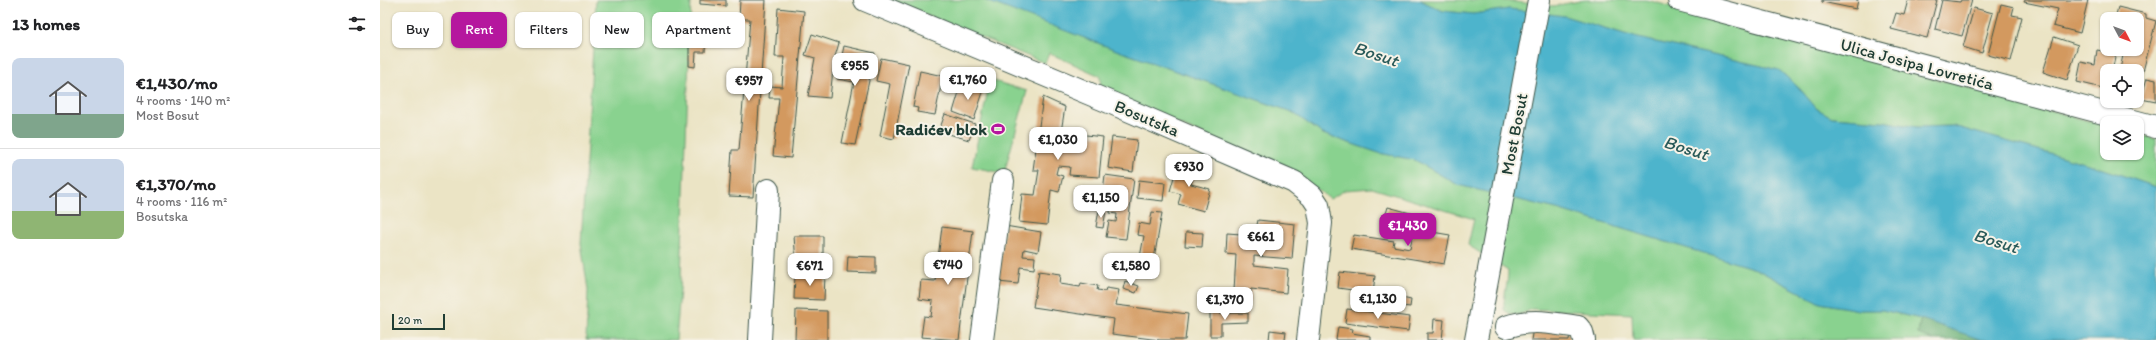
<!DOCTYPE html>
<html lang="en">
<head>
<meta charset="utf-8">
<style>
  :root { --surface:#fff; --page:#f6f6f6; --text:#202124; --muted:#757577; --line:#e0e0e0; --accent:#b5179e }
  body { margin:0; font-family:Itim,sans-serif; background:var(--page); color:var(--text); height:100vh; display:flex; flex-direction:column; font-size:15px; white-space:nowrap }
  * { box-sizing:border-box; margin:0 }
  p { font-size:13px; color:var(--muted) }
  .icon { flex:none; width:22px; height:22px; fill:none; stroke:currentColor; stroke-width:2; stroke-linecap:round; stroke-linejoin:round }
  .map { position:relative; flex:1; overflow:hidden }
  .details { display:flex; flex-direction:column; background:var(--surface); width:380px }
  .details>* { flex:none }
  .banner { position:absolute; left:12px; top:12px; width:380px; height:36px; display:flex; gap:8px }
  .needle { width:26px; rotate:131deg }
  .buttons { position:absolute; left:1720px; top:12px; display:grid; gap:8px }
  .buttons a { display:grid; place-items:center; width:44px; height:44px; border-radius:8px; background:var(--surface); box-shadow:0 1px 3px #0004; font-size:20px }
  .scale { position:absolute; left:12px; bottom:10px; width:53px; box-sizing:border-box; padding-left:4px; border:2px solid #1f3d34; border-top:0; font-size:11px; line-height:14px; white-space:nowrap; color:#1f3d34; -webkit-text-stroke:3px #f7f3e8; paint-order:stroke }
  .price { position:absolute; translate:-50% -34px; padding:0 9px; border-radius:8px; background:#fff; color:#222; font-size:13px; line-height:26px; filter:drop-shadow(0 1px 2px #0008) }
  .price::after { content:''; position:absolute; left:50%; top:24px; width:12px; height:9px; margin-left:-6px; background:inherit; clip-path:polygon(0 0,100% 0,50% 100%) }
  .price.selected { background:var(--accent); color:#fff }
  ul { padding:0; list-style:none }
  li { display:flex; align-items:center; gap:12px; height:100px; padding:0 12px }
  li+li { border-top:1px solid var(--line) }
  li span { display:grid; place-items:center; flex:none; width:112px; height:80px; border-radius:8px; color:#555 }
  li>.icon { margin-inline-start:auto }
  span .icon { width:48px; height:48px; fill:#fffc; stroke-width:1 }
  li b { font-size:17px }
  h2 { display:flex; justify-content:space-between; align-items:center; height:48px; padding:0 12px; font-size:17px }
  .tag { padding:0 14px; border-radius:8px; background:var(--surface); box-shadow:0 1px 3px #0004; font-size:14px; line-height:36px }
  .tag.selected { background:var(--accent); color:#fff }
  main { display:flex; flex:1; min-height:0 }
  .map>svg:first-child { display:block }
</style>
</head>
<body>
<main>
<section class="details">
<h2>13 homes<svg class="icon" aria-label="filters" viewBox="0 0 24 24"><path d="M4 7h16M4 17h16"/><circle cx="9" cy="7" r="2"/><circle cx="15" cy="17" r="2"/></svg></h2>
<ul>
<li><span style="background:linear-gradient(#c9d6e8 70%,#7fa58c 0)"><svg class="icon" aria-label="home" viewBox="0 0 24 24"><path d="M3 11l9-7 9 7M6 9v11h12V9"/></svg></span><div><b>€1,430/mo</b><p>4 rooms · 140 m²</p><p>Most Bosut</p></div></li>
<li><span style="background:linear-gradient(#c9d6e8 65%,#8fb573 0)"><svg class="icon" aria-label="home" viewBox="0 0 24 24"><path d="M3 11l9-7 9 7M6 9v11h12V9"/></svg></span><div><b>€1,370/mo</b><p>4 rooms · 116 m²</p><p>Bosutska</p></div></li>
</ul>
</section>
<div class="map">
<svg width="1776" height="340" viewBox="0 0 1776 340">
  <rect width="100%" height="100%" fill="#f7f3e8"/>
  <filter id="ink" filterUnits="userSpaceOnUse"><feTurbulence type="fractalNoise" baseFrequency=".025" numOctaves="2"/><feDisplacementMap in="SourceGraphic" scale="8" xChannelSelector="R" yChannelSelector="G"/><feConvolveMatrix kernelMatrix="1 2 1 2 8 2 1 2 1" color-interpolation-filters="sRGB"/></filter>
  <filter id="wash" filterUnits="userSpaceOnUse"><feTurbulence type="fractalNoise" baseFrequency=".012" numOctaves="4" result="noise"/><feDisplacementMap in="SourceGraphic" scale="16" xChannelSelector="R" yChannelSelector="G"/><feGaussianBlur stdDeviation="0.9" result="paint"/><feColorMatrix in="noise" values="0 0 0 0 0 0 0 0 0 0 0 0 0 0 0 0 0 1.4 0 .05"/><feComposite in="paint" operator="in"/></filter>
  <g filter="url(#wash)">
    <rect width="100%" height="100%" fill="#ebe4c5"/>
    <g fill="#89d28f" stroke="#548862">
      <polygon points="216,0 311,0 301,278 296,340 206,340 208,290 201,243"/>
      <path d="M508,0H605L739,51L912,112L943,134L999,153L1035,160L1078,185L1177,209L1376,269L1440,303L1479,310H1502L1541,319L1538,334L1554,340H1253L1252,314L1152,309C1142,314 1134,318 1124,310C1123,297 1128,285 1128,271L1088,245L1094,219L992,188L965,190L950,199L918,175L721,91L720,76L669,53L665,63Z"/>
      <polygon points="1040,0 1117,0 1173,6 1205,0 1267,0 1727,126 1727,153 1757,153 1757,134 1776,139 1776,187 1715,166 1573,126 1537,127 1502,121 1452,117 1437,109 1420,89 1399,70 1258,38 1184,16 1129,9 1093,14 1063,11"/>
      <polygon points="610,80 647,91 624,173 592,167"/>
    </g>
    <polygon fill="#6eb47a" stroke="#467857" points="1541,319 1609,340 1554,340 1538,334"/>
    <polygon fill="#4db4cc" stroke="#367880" points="604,0 1040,0 1063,11 1093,14 1129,9 1184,16 1258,38 1399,70 1420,89 1437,109 1452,117 1502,121 1537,127 1573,126 1715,166 1776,187 1776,340 1602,340 1541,319 1502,310 1479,310 1440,303 1376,269 1177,209 1078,185 1035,160 999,153 943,134 912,112 739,51"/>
    <g id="blocks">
      <g fill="#d3995f">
        <polygon points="320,0 346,0 346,6 320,4"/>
        <polygon points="360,0 386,0 373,197 349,196 352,150 359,150 370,19 359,19"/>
        <polygon points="1442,0 1478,0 1476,9 1442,2"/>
        <polygon points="1528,0 1557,0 1547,38 1511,29 1516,13 1524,15"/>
        <polygon points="1562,0 1580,2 1581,0 1592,0 1582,36 1555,29"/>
        <polygon points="1645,0 1708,0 1700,33 1673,26 1678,9 1644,2"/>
        <polygon points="1621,4 1634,7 1632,15 1642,17 1631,61 1608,55"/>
        <polygon points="1738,7 1766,14 1766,18 1776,21 1760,83 1757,82 1757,71 1740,69 1744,51 1754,53 1755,49 1757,49 1758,37 1757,19 1735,19"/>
        <polygon points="398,8 424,11 411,158 393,156 399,98 389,98 390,86 402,87 404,57 395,57"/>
        <polygon points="1594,8 1613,13 1602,53 1583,47"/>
        <polygon points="432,34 459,43 454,60 450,98 428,96 435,58 425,55"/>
        <polygon points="309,36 326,36 325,52 316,52 315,67 309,66"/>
        <polygon points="1674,37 1698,45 1687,80 1663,72"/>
        <polygon points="464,46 495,53 475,145 462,143 474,82 457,79"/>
        <polygon points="1728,49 1737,49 1732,71 1727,71 1727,89 1697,82 1701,62 1715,65 1717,50 1727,52"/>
        <polygon points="501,58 529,64 514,139 500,136 510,84 496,81"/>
        <polygon points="540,71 563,76 555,115 537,112 538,108 533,107"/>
        <polygon points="1767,78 1776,80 1776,102 1761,99"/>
        <polygon points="582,82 604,89 594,120 573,112"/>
        <polygon points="663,97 685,107 681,132 723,137 719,177 689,175 690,167 678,166 676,174 683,176 679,192 671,190 667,225 639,222 642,194 655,195 659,170 653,170"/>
        <polygon points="565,114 595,124 589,140 559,131"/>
        <polygon points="732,137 757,140 753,172 728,168"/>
        <polygon points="798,163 816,168 811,184 830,189 824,211 798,204 801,194 790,191"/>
        <polygon points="725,175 754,179 746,239 726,237 729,221 736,222 737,214 730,213 731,200 722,199"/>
        <polygon points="759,180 785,183 783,201 757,198"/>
        <polygon points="1008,207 1034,214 1030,227 1004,220"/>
        <polygon points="719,210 726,211 723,228 716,227"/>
        <polygon points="772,212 782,213 774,259 760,257 764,236 757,235 759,223 770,225"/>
        <polygon points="878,220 915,224 912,259 874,256 874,265 908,269 906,293 871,289 871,301 858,300 859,291 854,291 856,255 846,254 847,233 875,235"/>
        <polygon points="625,226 661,232 658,252 644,249 643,256 655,257 654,269 640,267 638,284 618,282"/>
        <polygon points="562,227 593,231 579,340 541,337 544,316 551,317 553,301 539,299 541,280 555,281"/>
        <polygon points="1034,229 1070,235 1064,264 971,249 974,235 1014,241 1013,246 1030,249"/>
        <polygon points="806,232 823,233 822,247 805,246"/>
        <polygon points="414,236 443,236 443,263 416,263"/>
        <polygon points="468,256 496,257 496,273 467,272"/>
        <polygon points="659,271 681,274 680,284 700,287 701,283 718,286 717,290 725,291 726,288 739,290 736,305 808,314 805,340 780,340 732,334 734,319 653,307"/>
        <polygon points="960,272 995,276 993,293 958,288"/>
        <polygon points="415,274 445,275 444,300 414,299"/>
        <polygon points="745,281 759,286 756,293 743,289"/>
        <polygon points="1017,297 1031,300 1030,307 1015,305"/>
        <polygon points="967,309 1030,317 1028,331 965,323"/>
        <polygon points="416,310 447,311 447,340 415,340"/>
        <polygon points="830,313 868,313 868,322 841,323 841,336 830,336"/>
        <polygon points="1054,319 1064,320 1062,340 1047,340 1047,333 1053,333"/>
        <polygon points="958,327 973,329 972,333 990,336 990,340 956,340"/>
        <polygon points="1153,328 1190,334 1189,340 1151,340"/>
        <polygon points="890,330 906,332 905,340 889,340"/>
      </g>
    </g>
  </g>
  <g filter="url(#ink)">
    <use href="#blocks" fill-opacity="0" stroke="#3e564a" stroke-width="1"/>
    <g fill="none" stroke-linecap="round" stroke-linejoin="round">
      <g stroke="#3e564a" stroke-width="24">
        <g id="minor">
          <polyline points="485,0 734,104 914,182 932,196 938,205 941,223 928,340"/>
          <polyline points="1299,0 1776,127"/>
          <path d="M1126,327C1153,318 1170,323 1198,327L1202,332L1204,340"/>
          <polyline points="380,340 388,190"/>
          <polyline points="602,340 623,181"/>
        </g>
      </g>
      <g stroke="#3e564a" stroke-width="24">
        <polyline id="major" points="1096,340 1159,0"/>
      </g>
      <use href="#minor" stroke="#fff" stroke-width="22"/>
      <use href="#major" stroke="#fff" stroke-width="22"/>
    </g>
  </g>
  <defs>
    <g id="stadium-bare" transform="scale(1.08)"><path d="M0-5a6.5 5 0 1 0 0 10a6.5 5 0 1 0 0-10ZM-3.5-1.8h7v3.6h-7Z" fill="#b5179e" stroke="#f7f3e8" stroke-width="2.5" paint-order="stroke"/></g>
  </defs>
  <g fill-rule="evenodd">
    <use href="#stadium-bare" x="618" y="129"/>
  </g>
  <g text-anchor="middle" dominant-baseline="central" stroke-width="4" stroke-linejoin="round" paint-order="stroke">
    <g font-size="17" fill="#1f3d34" stroke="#f7f3e8">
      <text transform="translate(1537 64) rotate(15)">Ulica Josipa Lovretića</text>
      <text transform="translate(767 118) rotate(23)">Bosutska</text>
      <text transform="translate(1134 134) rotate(-79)">Most Bosut</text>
    </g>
    <g font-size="17" font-weight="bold" fill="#1f3d34" stroke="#f7f3e8" text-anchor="end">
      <text x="607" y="129">Radićev blok</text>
    </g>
    <g font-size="18" font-style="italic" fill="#2a5b5a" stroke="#f7f3e8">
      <text transform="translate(996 54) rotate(18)">Bosut</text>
      <text transform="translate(1306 148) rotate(17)">Bosut</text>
      <text transform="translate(1616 241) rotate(17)">Bosut</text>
    </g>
  </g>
</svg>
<div class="buttons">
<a><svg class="needle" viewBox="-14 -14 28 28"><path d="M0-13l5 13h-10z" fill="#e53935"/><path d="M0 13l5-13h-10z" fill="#757577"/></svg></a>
<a><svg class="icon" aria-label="locate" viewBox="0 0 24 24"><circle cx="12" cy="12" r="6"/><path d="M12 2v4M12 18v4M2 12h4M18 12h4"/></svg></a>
<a><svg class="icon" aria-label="layers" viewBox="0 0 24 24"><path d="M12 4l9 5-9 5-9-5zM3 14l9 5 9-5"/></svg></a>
</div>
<div class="scale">20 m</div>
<b class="price" style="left:475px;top:87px">€955</b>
<b class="price" style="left:588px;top:101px">€1,760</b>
<b class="price" style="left:369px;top:102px">€957</b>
<b class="price" style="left:678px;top:161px">€1,030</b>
<b class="price" style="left:809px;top:188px">€930</b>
<b class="price" style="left:721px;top:219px">€1,150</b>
<b class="price selected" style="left:1028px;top:247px">€1,430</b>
<b class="price" style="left:881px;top:258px">€661</b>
<b class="price" style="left:568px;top:286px">€740</b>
<b class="price" style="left:430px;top:287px">€671</b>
<b class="price" style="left:751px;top:287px">€1,580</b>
<b class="price" style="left:998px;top:320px">€1,130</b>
<b class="price" style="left:845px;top:321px">€1,370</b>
<div class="banner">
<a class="tag">Buy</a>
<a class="tag selected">Rent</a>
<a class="tag">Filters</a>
<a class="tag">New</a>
<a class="tag">Apartment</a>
</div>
</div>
</main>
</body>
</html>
